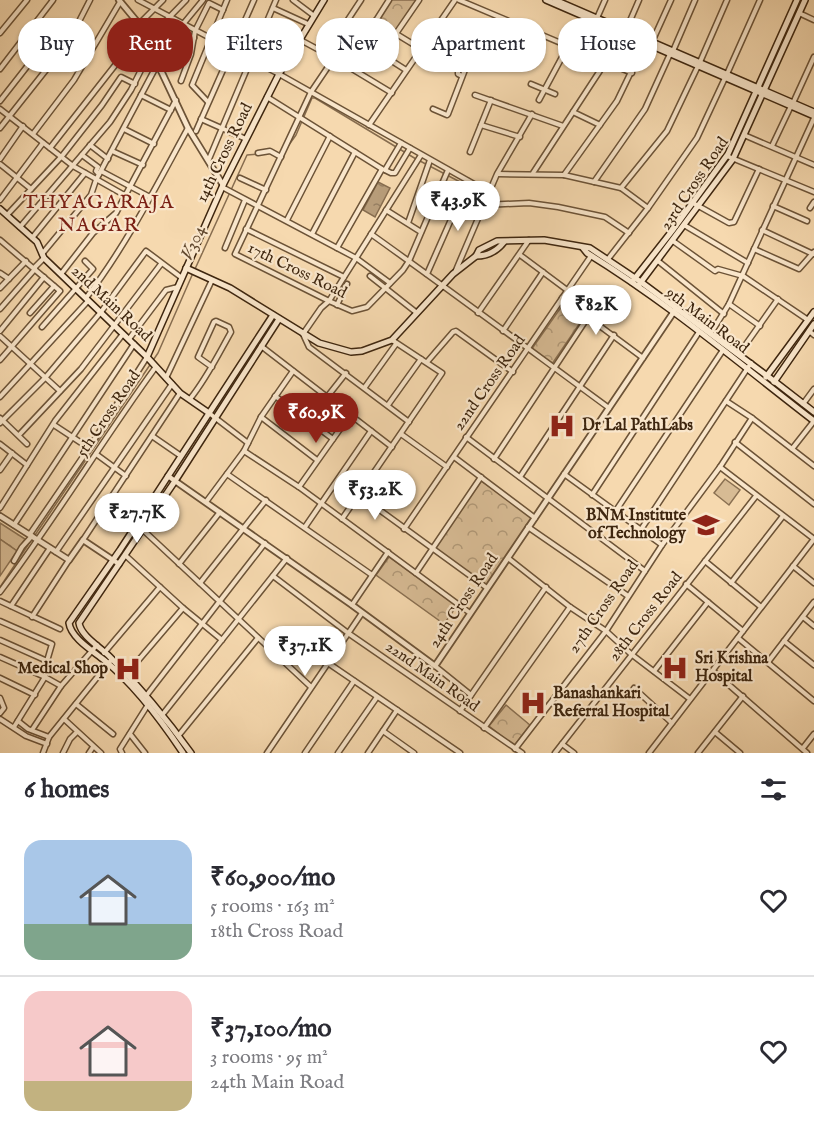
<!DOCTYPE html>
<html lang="en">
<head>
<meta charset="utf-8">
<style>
  :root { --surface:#fff; --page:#f7f7f7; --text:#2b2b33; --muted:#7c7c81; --line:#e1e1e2; --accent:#8f2418 }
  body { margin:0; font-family:"IM FELL English",serif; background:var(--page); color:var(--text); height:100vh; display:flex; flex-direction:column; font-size:22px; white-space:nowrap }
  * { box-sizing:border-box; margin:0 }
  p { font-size:20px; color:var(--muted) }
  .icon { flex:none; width:33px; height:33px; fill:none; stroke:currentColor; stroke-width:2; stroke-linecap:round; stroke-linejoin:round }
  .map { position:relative; height:753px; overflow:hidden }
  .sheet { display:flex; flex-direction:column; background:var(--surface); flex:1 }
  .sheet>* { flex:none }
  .hud { position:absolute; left:18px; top:18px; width:778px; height:54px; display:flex; gap:12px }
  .price { position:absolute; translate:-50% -51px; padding:0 14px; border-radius:21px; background:#fff; color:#222; font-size:20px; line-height:39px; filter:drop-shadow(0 2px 3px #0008) }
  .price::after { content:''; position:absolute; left:50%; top:36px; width:18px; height:14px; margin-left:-9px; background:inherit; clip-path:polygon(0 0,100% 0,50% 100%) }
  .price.active { background:var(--accent); color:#fff }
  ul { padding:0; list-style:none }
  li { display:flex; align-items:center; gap:18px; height:150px; padding:0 24px }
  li+li { border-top:2px solid var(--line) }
  li span { display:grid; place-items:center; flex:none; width:168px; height:120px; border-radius:18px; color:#555 }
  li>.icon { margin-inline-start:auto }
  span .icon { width:72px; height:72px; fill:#fffc; stroke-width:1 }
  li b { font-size:26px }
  h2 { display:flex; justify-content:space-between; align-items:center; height:72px; padding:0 24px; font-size:26px }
  .chip { padding:0 21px; border-radius:24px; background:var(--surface); box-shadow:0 2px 4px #0004; font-size:21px; line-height:54px }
  .chip.active { background:var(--accent); color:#fff }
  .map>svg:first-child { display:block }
</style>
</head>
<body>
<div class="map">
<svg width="814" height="753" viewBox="0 0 814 753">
  <defs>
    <pattern id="forest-crowns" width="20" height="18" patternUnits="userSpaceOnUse" patternTransform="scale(1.5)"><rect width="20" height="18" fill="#d7bb94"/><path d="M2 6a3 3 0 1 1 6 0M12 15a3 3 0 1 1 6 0" fill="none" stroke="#b09877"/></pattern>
    <pattern id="water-ripples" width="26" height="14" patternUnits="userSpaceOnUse" patternTransform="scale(1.5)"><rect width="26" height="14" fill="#b79c79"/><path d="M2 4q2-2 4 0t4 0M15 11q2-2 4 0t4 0" fill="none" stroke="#967f62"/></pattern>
  </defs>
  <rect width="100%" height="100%" fill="#f6d9af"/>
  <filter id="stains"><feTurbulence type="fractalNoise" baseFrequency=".00333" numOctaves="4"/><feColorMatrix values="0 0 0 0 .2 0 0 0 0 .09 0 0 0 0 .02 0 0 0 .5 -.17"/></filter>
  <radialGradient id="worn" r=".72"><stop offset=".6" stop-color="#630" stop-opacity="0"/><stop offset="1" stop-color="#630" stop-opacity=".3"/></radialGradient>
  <g fill="url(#forest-crowns)" stroke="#8a7052" stroke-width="1.5">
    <polygon points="389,0 419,0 395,35 375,22"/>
    <polygon points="564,303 584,317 552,364 531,350"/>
    <polygon points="481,481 533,518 486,586 433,548"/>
    <polygon points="0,523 25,539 17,551 0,539"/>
    <polygon points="389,557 457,606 444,624 376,575"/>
    <polygon points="506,705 530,725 514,746 489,726"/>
  </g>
  <g fill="#d7bb94" stroke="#8a7052" stroke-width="1.5">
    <polygon points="725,479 740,490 729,505 714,493"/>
    <polygon points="0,539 17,551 0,576"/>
  </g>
  <polygon fill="url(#water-ripples)" stroke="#876d4f" stroke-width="1.5" points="378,182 390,188 375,217 363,210"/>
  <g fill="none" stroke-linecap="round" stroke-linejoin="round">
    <g stroke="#876d4f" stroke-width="1.5">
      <polyline points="286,149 296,135 312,98 315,98 416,159"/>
      <polyline points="420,161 464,184"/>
      <polyline points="468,186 486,196"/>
      <polyline points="195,269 247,155 258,154"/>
      <polyline points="35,535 158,353 193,273"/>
      <polyline points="0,587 32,539"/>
    </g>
    <g stroke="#6c5337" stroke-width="7">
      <g id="minor">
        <polyline points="138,0 279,74 490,193"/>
        <polyline points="293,0 313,15"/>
        <polyline points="459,0 632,73"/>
        <polyline points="273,8 308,24"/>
        <polyline points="799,13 814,20"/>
        <polyline points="597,18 605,0"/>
        <polyline points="442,20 511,51"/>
        <polyline points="375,21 421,49"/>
        <polyline points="267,22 334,58 392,93"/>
        <polyline points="139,24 163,0"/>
        <polyline points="626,30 639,0"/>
        <polyline points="0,33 27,0"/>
        <polyline points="395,35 419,0"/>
        <polyline points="259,39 291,54"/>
        <polyline points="146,41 186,0"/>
        <polyline points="362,42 406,70"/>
        <polyline points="652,42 671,0"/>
        <polyline points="673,51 695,0"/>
        <polyline points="326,53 361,0"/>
        <polyline points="155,58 203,0"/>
        <polyline points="334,58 311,92 235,254 329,301 352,311 367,307 403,270 409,261 448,170"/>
        <polyline points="700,62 727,0"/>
        <polyline points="347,66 389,0"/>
        <polyline points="0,69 53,0"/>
        <polyline points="161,71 194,38"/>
        <polyline points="727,74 760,0"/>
        <polyline points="462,76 458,74 458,69 468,63"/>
        <polyline points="181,81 191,54 195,31 209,3 223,10"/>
        <polyline points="531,84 555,94"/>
        <polyline points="141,95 171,110"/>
        <polyline points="475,95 563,126"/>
        <polyline points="267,97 382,169"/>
        <polyline points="539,100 568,46"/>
        <polyline points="0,101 47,41"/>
        <polyline points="208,102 192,85 227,0"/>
        <polyline points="793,103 814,57"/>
        <polyline points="0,109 73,166 126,196"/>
        <polyline points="433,109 447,115 448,114 468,62 483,39"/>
        <polyline points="573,112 600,125"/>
        <polyline points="201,119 246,139"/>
        <polyline points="369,125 455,0"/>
        <polyline points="481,125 520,137"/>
        <polyline points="0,128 69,41 90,0"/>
        <polyline points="124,129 154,144"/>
        <polyline points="196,131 254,0"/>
        <polyline points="33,134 74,80 120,2"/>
        <polyline points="744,135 814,165"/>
        <polyline points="90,145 108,159"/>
        <polyline points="772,146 791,106"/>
        <polyline points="50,148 142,31"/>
        <polyline points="112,151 143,165"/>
        <polyline points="470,152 491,100"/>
        <polyline points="258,153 270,151 281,157"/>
        <polyline points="82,155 98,167 96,171 99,174"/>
        <polyline points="727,156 814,192"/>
        <polyline points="0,159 23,126"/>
        <polyline points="209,159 276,0"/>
        <polyline points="0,164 31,189"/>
        <polyline points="385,170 391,173 395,173 410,148"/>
        <polyline points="385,170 401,143"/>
        <polyline points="101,171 150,197"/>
        <polyline points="533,173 605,63"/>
        <polyline points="498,174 564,175 621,188 648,208"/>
        <polyline points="564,175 617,101 645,43"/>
        <polyline points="240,178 266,190"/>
        <polyline points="594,182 645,109 670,54"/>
        <polyline points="222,187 356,258 390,283"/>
        <polyline points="621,188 667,131 698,66"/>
        <polyline points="0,200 43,143"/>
        <polyline points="693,203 729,223 734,222 759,169"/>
        <polyline points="484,205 529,203 558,207 605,217 629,233"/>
        <polyline points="773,206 807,221"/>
        <polyline points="810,208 814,202"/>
        <polyline points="386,210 421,232"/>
        <polyline points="7,215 62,156 102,105 121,77 135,84"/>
        <polyline points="287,220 330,136"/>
        <polyline points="408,223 430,160"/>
        <polyline points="684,225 748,263"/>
        <polyline points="20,227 110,122 131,90 151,50"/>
        <polyline points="246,229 344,277"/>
        <polyline points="762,230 813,254"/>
        <polyline points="312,234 355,152"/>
        <path d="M371,234C451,291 530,350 609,408"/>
        <polyline points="32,238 85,173"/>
        <polyline points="0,240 60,291 0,360"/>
        <polyline points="673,241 715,271 718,269 743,276 808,320"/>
        <polyline points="225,248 245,200"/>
        <polyline points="337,248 382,169"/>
        <polyline points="754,249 799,269 814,252"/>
        <polyline points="42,254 91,195 96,180 157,65"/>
        <polyline points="520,255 567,290"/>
        <polyline points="608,259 648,208 697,138 725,78"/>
        <polyline points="658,261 724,314"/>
        <polyline points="34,268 44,258"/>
        <polyline points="456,270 497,174 532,114"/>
        <polyline points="0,273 9,279"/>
        <polyline points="61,274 93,233 116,213 176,100"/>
        <polyline points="427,274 468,181"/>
        <polyline points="370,276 417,313"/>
        <polyline points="0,288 26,261"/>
        <path d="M86,298C126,246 157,185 188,128"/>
        <polyline points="562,298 643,358"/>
        <polyline points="729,304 760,326"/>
        <polyline points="337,305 347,284"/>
        <polyline points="0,309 35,269"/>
        <polyline points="30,313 54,286"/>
        <polyline points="478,313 529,240"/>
        <polyline points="42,327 93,269 85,261"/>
        <polyline points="0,331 44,277"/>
        <polyline points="503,331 543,272"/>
        <polyline points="809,331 814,335"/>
        <polyline points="711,333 729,304 814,118"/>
        <polyline points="0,336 60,391"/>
        <polyline points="129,339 166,290 178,287"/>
        <polyline points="261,346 392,447"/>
        <polyline points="739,354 778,299"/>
        <polyline points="427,362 453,332 456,331 513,372"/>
        <polyline points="166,378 212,280"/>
        <polyline points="365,387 396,344"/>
        <polyline points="275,396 333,439"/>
        <polyline points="0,397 88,301"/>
        <polyline points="327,397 346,373"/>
        <path d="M190,399C207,378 218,355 231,332L229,327L216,321L214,322L198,357L212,367"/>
        <polyline points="726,401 752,418 814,466"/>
        <polyline points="803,404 814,389"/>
        <polyline points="388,405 421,359"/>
        <polyline points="209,413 248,443"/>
        <polyline points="261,417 317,460"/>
        <polyline points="0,418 27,444"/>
        <polyline points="409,422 309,347 303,334 321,308 329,301 421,155"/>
        <polyline points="0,423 45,378 101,312 146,251 182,278"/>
        <polyline points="54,425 89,448"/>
        <polyline points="401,434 447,467"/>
        <polyline points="19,435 81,369 161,264"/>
        <polyline points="152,436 181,456"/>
        <polyline points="466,437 645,571"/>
        <polyline points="735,442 814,504"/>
        <polyline points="0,444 27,465"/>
        <polyline points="792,449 814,421"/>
        <polyline points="244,451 299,487 470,613"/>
        <polyline points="96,454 126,476"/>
        <polyline points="454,457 535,518"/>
        <polyline points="494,459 588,317"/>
        <polyline points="720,467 814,539"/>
        <polyline points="0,470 12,453"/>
        <polyline points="227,474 372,575"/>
        <polyline points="564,474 662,545"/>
        <polyline points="520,477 614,335"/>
        <polyline points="299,487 350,415"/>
        <polyline points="359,495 487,588"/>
        <polyline points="592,495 699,332"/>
        <polyline points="206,502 244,451 261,417 293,371"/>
        <polyline points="0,508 55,421 123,334"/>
        <polyline points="615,512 723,350"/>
        <polyline points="342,519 442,373 392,340"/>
        <polyline points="14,525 134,344"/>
        <polyline points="305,527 371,431"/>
        <polyline points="528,527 628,596"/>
        <polyline points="142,529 311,687"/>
        <polyline points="404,529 591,256"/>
        <polyline points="640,531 751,363"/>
        <polyline points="30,534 89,448 147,357"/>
        <polyline points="83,540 180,393"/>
        <polyline points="56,552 172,384"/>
        <polyline points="125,555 183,608 222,640"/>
        <polyline points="508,558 570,607 606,631 631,654 690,699"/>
        <polyline points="14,561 22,547 32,536"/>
        <polyline points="705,561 761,607"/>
        <polyline points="179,564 220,512"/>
        <polyline points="793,566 814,583"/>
        <polyline points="416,573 481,477"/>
        <polyline points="273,576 348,633 522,753"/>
        <polyline points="200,583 266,500"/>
        <polyline points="731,583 783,516"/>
        <polyline points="686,584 743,631"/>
        <path d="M0,592C55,519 102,441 155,368"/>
        <polyline points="0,601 60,629"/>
        <polyline points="352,605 388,552"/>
        <polyline points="11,606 50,548"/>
        <polyline points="32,617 69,560"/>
        <polyline points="803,617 814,626"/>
        <polyline points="0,621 52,644 47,661 45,677 14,727"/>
        <polyline points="738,638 814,701"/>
        <polyline points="0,640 47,661"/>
        <polyline points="784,641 814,665"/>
        <polyline points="104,653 160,587"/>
        <polyline points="0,657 45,677 61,686"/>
        <polyline points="768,662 814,602"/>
        <polyline points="328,663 460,753"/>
        <polyline points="435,666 471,695"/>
        <polyline points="654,671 708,602"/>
        <polyline points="713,671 807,753"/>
        <polyline points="125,676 183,608"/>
        <polyline points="0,678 35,695"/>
        <polyline points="634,688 672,723"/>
        <polyline points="146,696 265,543"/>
        <polyline points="76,704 113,734"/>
        <polyline points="460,711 546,587"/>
        <polyline points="0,713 4,708 0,698"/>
        <polyline points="163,714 287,558"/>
        <polyline points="0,719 26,736 47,744"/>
        <polyline points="64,719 101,753"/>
        <polyline points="18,721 28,729 49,737"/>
        <polyline points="484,728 570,607"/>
        <polyline points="32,730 61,686 97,645"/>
        <polyline points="383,731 414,753"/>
        <polyline points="715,732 740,753"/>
        <polyline points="130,734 145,753"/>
        <polyline points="179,735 258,638"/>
        <polyline points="562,744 574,753"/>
        <polyline points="803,748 814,734"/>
        <polyline points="515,749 606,631 662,545 720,467 752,418"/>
        <polyline points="43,753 49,737 112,659"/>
        <polyline points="63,753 70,739 77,732"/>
        <polyline points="89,753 93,747"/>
        <polyline points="122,753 120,749 149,703"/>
        <polyline points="267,753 362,613"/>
        <polyline points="305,753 354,681"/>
        <polyline points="338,753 377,697"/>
        <polyline points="368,753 397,710"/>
        <polyline points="555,753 756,496"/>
        <polyline points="649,753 814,539"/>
        <polyline points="698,753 743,696"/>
      </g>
    </g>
    <g stroke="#6c5337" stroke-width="8">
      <g id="tertiary">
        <polyline points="119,0 139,24 188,128 223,185"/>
        <polyline points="168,476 352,605 435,666 675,310"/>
        <polyline points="0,516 69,560 83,540 119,564"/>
      </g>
    </g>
    <g stroke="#3e260f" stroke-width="8">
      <g id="secondary">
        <polyline points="546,0 814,116"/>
        <polyline points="555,0 814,112"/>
        <polyline points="0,209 37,242 44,258 147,357 180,393 209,413"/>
        <path d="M583,248L587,253C667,302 740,364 814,421"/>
        <path d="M476,256C487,256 497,251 504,242"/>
        <polyline points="186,268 230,288 319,343 351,352 362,351 392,340 453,274 476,256 479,250 497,241 544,240 590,248 641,282 774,381 814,412"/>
        <polyline points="632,282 672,231 728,154 797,0"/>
        <polyline points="638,286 733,159 805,0"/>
        <polyline points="147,357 223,185 279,74 324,0"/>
        <polyline points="766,377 814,312"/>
        <polyline points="774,382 814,324"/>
        <path d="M183,753C161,720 135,685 104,660C93,651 71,638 69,623L120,550L273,315"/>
        <path d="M191,753C166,718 140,687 110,657C100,647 81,636 79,623L175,481L279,319"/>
      </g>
    </g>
    <use href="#minor" stroke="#f9e6cb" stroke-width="4"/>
    <use href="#tertiary" stroke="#f9e6cb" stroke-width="4.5"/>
    <use href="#secondary" stroke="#f9e6cb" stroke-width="5"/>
  </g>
  <defs>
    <g id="hospital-bare" transform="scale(2.07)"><path d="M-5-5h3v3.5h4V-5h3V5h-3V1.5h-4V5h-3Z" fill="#8f2418" stroke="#f9e6cb" stroke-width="2.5" paint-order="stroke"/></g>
    <g id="university-bare" transform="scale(2.07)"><path d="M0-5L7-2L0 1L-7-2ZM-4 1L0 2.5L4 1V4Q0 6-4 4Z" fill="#8f2418" stroke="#f9e6cb" stroke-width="2.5" paint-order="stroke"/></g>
  </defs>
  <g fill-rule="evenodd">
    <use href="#hospital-bare" x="562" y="426"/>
    <use href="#university-bare" x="706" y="525"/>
    <use href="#hospital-bare" x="675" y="668"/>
    <use href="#hospital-bare" x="128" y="669"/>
    <use href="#hospital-bare" x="533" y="703"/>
  </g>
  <g text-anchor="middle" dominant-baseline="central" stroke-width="4.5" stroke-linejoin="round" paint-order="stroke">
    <g font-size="16" fill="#3e260f" stroke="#f9e6cb">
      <text transform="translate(225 153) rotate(-64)">14th Cross Road</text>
      <text transform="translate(695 184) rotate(-56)">23rd Cross Road</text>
      <text transform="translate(297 271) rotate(26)">17th Cross Road</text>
      <text transform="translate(111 304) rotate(43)">2nd Main Road</text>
      <text transform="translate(707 321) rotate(37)">9th Main Road</text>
      <text transform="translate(490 383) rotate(-55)">22nd Cross Road</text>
      <text transform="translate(109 414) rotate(-56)">5th Cross Road</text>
      <text transform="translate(464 601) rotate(-56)">24th Cross Road</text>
      <text transform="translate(604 607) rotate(-55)">27th Cross Road</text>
      <text transform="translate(646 617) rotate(-52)">28th Cross Road</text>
      <text transform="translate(432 677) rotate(35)">22nd Main Road</text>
    </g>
    <g font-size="16" font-weight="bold" fill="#3e260f" stroke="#f9e6cb" text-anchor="start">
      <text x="582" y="426">Dr Lal PathLabs</text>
      <text x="686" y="516" text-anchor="end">BNM Institute<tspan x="686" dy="18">of Technology</tspan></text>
      <text x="695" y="659">Sri Krishna<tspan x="695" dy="18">Hospital</tspan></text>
      <text x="108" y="669" text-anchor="end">Medical Shop</text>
      <text x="553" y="694">Banashankari<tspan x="553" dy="18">Referral Hospital</tspan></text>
    </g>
    <g font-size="18" font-style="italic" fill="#62492f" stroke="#f9e6cb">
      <text transform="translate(194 243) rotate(-66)">V304</text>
    </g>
    <g font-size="20" letter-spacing="1.5" fill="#7a1f14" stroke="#f9e6cb">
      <text x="99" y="202">THYAGARAJA<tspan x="99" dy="23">NAGAR</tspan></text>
    </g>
  </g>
  <rect width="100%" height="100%" filter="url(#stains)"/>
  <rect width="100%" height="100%" fill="url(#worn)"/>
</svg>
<b class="price" style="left:458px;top:232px">₹43.9K</b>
<b class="price" style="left:596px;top:336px">₹82K</b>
<b class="price active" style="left:316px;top:444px">₹60.9K</b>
<b class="price" style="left:375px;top:521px">₹53.2K</b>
<b class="price" style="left:137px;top:544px">₹27.7K</b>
<b class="price" style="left:305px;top:677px">₹37.1K</b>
<div class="hud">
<a class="chip">Buy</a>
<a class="chip active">Rent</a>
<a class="chip">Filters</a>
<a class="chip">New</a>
<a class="chip">Apartment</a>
<a class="chip">House</a>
</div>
</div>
<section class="sheet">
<h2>6 homes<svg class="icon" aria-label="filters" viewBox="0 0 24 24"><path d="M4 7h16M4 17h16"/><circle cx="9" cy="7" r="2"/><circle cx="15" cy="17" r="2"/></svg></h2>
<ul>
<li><span style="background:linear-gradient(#a9c7e8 70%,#7fa58c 0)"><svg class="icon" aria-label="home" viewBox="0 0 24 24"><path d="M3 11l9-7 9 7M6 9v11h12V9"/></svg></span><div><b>₹60,900/mo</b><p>5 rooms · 163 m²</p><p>18th Cross Road</p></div><svg class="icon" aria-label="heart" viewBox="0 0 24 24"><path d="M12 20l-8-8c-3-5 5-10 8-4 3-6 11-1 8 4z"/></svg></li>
<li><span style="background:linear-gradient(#f6c9c9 75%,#c2b280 0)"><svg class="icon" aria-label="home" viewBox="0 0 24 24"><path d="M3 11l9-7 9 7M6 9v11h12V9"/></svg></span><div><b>₹37,100/mo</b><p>3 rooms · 95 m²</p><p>24th Main Road</p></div><svg class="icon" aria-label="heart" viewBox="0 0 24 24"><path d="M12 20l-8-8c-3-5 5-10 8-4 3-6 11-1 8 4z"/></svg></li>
</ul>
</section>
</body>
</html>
